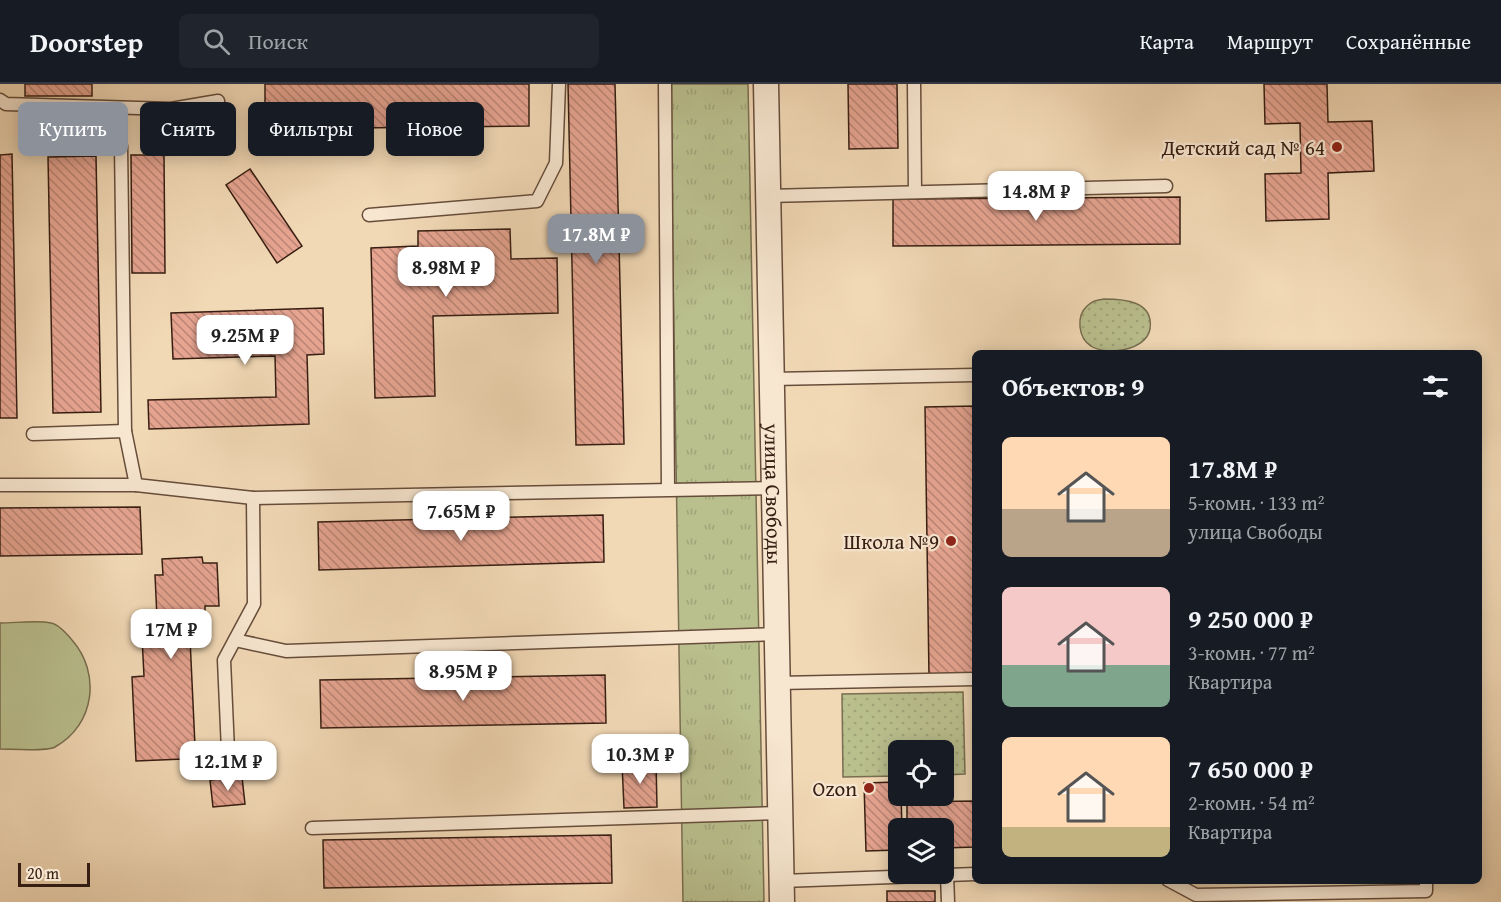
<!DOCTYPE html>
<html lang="ru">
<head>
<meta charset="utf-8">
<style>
  :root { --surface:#171b24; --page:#20242c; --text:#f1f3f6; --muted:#9ea1a6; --line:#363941; --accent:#8c9099 }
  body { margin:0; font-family:"Gentium Book Plus",serif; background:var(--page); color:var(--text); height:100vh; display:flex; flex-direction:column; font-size:22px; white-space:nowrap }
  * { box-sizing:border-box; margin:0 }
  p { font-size:20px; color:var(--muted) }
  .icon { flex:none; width:33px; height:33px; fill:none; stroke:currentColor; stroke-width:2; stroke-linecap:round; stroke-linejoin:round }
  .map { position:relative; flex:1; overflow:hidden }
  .panel { position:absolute; left:972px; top:266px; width:510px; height:534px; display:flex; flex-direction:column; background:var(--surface); border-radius:9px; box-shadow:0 3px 15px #0003 }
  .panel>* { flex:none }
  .banner { position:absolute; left:18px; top:18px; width:570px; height:54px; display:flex; gap:12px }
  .tools { position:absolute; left:888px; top:656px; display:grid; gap:12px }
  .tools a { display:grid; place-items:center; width:66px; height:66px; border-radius:9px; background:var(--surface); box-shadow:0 3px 15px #0003; font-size:30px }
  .scale { position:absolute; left:18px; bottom:15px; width:72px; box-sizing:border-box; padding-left:6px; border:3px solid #371e12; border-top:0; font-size:16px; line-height:21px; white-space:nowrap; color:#371e12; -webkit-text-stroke:4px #f7e6d0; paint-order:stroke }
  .price { position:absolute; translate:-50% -51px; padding:0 14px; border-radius:12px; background:#fff; color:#222; font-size:20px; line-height:39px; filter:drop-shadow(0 2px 3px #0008) }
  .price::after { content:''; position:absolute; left:50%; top:36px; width:18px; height:14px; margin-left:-9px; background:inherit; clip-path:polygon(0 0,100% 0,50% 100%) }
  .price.active { background:var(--accent); color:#fff }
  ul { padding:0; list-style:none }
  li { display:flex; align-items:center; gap:18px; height:150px; padding:0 30px }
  li span { display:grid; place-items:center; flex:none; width:168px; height:120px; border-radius:9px; color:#555 }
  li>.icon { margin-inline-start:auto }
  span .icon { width:72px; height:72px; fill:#fffc; stroke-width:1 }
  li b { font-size:26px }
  h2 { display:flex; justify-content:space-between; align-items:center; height:72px; padding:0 30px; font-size:26px }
  .chip { padding:0 21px; border-radius:9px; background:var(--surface); box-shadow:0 3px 15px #0003; font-size:21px; line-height:54px }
  .chip.active { background:var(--accent); color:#fff }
  header { display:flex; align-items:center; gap:36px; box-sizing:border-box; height:84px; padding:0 30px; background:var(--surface); border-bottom:2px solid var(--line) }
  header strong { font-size:28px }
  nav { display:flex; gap:33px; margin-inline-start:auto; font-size:21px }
  .search { width:420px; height:54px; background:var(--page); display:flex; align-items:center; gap:15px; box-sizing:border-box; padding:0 21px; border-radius:9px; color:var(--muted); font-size:22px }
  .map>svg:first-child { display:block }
</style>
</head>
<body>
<header>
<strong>Doorstep</strong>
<div class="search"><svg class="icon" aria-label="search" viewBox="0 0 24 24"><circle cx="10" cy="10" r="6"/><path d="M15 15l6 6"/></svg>Поиск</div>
<nav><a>Карта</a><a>Маршрут</a><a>Сохранённые</a></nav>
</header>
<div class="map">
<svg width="1501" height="818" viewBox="0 0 1501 818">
  <defs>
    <pattern id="grass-tufts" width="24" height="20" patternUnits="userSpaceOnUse" patternTransform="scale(1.5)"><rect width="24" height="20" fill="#babf8e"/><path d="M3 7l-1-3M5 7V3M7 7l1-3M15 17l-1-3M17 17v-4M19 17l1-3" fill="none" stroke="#a0a479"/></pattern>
    <pattern id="park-dots" width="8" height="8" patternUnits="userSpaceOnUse" patternTransform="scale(1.5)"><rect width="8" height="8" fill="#babf8e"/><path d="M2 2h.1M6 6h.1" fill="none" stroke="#a0a479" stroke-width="1.8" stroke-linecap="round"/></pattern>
    <pattern id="building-back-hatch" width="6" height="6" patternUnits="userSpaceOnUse" patternTransform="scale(1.5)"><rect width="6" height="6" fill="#e6a491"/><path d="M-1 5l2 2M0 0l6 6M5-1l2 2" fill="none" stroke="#bb8575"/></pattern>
  </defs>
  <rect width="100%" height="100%" fill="#f2d9b6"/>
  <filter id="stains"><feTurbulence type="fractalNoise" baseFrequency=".00333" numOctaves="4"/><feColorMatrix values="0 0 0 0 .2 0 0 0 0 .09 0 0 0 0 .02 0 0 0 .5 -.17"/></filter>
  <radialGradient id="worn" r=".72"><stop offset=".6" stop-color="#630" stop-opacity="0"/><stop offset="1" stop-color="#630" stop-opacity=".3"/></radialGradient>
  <polygon fill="url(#grass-tufts)" stroke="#786e50" stroke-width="1.5" points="670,0 748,0 764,818 683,818"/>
  <g fill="url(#park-dots)" stroke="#786e50" stroke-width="1.5">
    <path d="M1104,215C1124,215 1154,217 1150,245C1146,267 1106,272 1091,262C1078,254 1076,232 1087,222C1092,217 1097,216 1104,215Z"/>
    <polygon points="963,608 965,690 944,691 944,666 898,666 898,692 843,693 842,610"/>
  </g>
  <path fill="#babf8e" stroke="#786e50" stroke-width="1.5" d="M0,539C15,539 37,536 51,539C58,540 67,550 72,556C101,589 95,641 55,663C45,668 12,665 0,665Z"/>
  <g fill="url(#building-back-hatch)" stroke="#371e12" stroke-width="1.5">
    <rect x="25" y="0" width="67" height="12"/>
    <polygon points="265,0 529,0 529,42 265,45"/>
    <polygon points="568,0 615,0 624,360 576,361"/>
    <polygon points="848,0 897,0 898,64 849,65"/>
    <polygon points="1264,0 1327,0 1328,38 1372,37 1374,87 1328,89 1329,135 1266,137 1265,90 1301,89 1300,39 1265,40"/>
    <polygon points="12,70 17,334 0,334 0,71"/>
    <polygon points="131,71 164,71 165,189 132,189"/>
    <polygon points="96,72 101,328 53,329 48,73"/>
    <polygon points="250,85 302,162 277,179 226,101"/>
    <polygon points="1180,113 1180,160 893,162 893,115"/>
    <polygon points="510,145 511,175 557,174 558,229 433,232 435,312 375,314 371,164 418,162 418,147"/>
    <polygon points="323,224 324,270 307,271 309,340 149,345 148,316 276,313 275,272 173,275 171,229"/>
    <polygon points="975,322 975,591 929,592 925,323"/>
    <polygon points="140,423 142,470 0,472 0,424"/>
    <polygon points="603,431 604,478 319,486 318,438"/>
    <polygon points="202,473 203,479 217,479 219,522 205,522 205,532 189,533 195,662 183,662 183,675 136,677 132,593 144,592 141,534 157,534 155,491 163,491 162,475"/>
    <polygon points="605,591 606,639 321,644 320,596"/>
    <polygon points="656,678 657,723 624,724 622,679"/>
    <polygon points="242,693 245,720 213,723 210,696"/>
    <polygon points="898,698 898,711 901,711 902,744 898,744 898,766 866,767 864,699"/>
    <polygon points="975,717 975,763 944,764 944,744 907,744 907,718"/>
    <polygon points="611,751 612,799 324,804 323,756"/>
    <rect x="887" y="807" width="48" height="11"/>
  </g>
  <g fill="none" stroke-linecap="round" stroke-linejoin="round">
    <g stroke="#664d3b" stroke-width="15">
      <g id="service">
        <polyline points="665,0 668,405"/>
        <polyline points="914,0 915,108"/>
        <polyline points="0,16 6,20 171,25 218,17"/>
        <polyline points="121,62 125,347"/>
        <polyline points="768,112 1166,102"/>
        <polyline points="369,131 537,117 556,79 559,0"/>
        <polyline points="772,295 975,291"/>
        <polyline points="33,350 125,347 136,401 253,414 774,404"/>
        <polyline points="0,401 136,401"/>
        <polyline points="235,556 286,567 777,550"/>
        <polyline points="778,599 975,595"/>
        <polyline points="228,667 224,576 254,520 253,414"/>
        <polyline points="312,744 780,729"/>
        <polyline points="947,791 948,818"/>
        <polyline points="1168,796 1196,811 1426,807 1426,796"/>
        <polyline points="782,797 975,790"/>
      </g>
    </g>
    <g stroke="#664d3b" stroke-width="27">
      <g id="minor">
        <path id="s1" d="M766,0L782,818"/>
      </g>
    </g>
    <use href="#service" stroke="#f7e6d0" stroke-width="12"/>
    <use href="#minor" stroke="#f7e6d0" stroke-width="24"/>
  </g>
  <g fill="#8f2418" stroke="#f7e6d0" stroke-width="2">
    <circle cx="1337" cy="63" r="6"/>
    <circle cx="951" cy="457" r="6"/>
    <circle cx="869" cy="704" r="6"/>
  </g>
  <g text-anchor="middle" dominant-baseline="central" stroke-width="4.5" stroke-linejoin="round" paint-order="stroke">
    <g font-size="21" fill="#371e12" stroke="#f7e6d0" text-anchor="end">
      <text x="1325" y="63">Детский сад № 64</text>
      <text x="939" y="457">Школа №9</text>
      <text x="857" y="704">Ozon</text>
    </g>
    <g font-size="21" fill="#371e12" stroke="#f7e6d0">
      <text stroke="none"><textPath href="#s1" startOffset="410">улица Свободы</textPath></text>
    </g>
  </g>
  <rect width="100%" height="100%" filter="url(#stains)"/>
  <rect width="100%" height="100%" fill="url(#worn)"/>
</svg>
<div class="tools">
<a><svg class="icon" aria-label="locate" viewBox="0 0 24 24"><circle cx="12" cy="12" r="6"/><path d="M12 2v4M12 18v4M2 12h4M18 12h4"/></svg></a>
<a><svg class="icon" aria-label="layers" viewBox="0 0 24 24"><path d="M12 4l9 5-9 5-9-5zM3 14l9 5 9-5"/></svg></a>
</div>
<div class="scale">20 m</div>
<b class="price" style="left:1036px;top:138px">14.8M ₽</b>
<b class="price active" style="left:596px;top:181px">17.8M ₽</b>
<b class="price" style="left:446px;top:214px">8.98M ₽</b>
<b class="price" style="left:245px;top:282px">9.25M ₽</b>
<b class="price" style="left:461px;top:458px">7.65M ₽</b>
<b class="price" style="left:171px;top:576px">17M ₽</b>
<b class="price" style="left:463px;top:618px">8.95M ₽</b>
<b class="price" style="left:640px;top:701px">10.3M ₽</b>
<b class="price" style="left:228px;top:708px">12.1M ₽</b>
<div class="banner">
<a class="chip active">Купить</a>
<a class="chip">Снять</a>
<a class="chip">Фильтры</a>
<a class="chip">Новое</a>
</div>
<section class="panel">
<h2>Объектов: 9<svg class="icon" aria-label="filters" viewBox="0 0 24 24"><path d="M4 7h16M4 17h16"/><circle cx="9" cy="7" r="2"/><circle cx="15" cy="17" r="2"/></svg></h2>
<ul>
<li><span style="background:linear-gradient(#ffd9b3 60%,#b9a48a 0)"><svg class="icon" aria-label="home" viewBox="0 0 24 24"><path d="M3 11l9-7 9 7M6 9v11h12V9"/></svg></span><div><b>17.8M ₽</b><p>5-комн. · 133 m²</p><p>улица Свободы</p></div></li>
<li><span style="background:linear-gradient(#f6c9c9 65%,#7fa58c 0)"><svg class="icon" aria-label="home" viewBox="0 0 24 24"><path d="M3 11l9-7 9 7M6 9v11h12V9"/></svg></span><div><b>9 250 000 ₽</b><p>3-комн. · 77 m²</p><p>Квартира</p></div></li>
<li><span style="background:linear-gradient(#ffd9b3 75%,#c2b280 0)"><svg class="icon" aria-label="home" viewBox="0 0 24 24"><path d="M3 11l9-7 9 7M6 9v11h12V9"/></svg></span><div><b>7 650 000 ₽</b><p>2-комн. · 54 m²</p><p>Квартира</p></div></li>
</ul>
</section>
</div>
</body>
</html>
